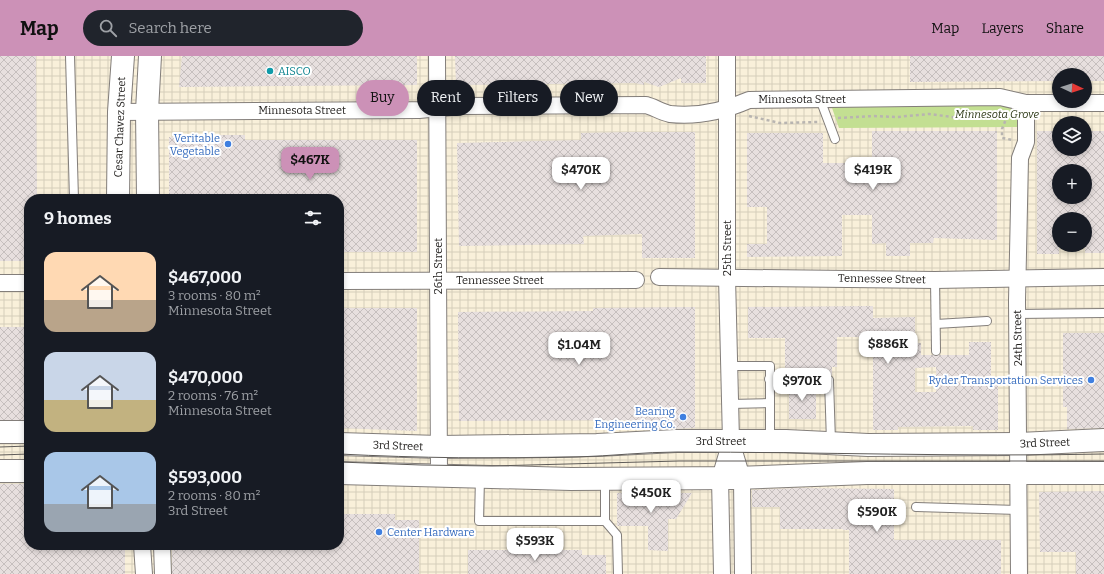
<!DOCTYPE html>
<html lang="en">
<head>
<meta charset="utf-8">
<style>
  :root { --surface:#171b24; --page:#20242c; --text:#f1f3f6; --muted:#9ea1a6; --accent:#cc91b7 }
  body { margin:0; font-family:Bitter,serif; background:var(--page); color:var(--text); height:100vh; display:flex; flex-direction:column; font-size:15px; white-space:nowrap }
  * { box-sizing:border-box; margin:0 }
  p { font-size:13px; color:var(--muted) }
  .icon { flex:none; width:22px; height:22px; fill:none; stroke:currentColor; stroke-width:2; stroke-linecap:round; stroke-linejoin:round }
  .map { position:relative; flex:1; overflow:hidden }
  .sheet { position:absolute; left:24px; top:138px; width:320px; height:356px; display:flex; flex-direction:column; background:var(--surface); border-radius:16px; box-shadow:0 2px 6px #0003 }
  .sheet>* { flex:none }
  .banner { position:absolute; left:356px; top:24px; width:380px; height:36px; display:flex; gap:8px }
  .needle { width:26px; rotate:94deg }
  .tools { position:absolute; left:1052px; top:12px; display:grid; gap:8px }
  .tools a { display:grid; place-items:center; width:40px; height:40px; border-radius:50%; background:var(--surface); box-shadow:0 2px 6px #0003; font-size:20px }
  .price { position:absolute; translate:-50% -34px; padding:0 9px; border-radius:8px; background:#fff; color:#222; font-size:13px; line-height:26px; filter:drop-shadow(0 1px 2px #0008) }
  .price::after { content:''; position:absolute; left:50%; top:24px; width:12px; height:9px; margin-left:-6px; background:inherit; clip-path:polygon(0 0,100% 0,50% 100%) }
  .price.active { background:var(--accent); color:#111 }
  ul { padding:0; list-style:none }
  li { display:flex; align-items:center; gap:12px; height:100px; padding:0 20px }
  li span { display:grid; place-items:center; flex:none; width:112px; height:80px; border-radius:12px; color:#555 }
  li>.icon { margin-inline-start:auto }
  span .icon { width:48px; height:48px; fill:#fffc; stroke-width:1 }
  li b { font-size:17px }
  h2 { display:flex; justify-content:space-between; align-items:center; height:48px; padding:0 20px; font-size:17px }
  .pill { padding:0 14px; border-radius:18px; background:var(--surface); box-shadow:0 2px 6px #0003; font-size:14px; line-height:36px }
  .pill.active { background:var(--accent); color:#111 }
  header { display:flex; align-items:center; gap:24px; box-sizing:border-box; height:56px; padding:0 20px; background:var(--accent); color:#111 }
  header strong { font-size:19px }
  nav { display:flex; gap:22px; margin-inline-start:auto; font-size:14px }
  .search { width:280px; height:36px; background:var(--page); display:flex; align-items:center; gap:10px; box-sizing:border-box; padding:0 14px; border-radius:22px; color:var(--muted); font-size:15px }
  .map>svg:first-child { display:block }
</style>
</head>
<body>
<header>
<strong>Map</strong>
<div class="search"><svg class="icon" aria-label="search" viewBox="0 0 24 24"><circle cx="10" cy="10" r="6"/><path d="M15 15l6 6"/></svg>Search here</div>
<nav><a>Map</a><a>Layers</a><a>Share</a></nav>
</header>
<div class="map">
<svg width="1104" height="518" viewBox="0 0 1104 518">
  <defs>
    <pattern id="industrial-grid" width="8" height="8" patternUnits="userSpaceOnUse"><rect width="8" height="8" fill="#f9f0da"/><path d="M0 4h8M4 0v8" fill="none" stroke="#d5cebb"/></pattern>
    <pattern id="building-cross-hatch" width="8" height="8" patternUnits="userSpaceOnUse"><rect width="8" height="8" fill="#e7dfde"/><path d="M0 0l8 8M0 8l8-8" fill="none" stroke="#c6bfbe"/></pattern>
  </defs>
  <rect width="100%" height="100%" fill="#fff9f5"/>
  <path fill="url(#industrial-grid)" fill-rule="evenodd" d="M0,0H1104V518H0ZM1059,19H1085V45H1059ZM1059,67H1085V93H1059ZM1059,115H1085V141H1059ZM29,143H339V489H29ZM1059,163H1085V189H1059Z"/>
  <polygon fill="#c3df92" points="1002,45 1013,50 1023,61 1023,71 839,72 831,49"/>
  <g fill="url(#building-cross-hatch)" fill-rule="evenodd">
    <polygon points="0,0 36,0 37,143 29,143 29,205 0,205"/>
    <polygon points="182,0 417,0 417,29 179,31"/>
    <polygon points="455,0 706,0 706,27 681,27 681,22 659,31 644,26 644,29 635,27 456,29"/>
    <polygon points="910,0 1104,0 1104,25 1085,25 1085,19 1059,19 1059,25 910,26"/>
    <polygon points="872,75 997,75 997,184 934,182 933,187 910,187 910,200 886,200 886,187 872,188 872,159 842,159 842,200 747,201 747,188 767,188 767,151 747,151 747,77 823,77 823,107 872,107"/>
    <path d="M1037,75H1059V93H1085V75H1104V197H1085V163H1059V198H1037ZM1059,115H1085V141H1059Z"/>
    <polygon points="629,76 695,76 695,202 642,202 642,178 583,180 584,188 459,190 457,87 581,84 581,77"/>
    <polygon points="175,79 245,79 245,84 417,84 417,196 339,196 339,143 169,143 169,81 174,81"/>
    <path d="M873,250V262L915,261V287H921V299H969V286H991V326L998,325V374H973V370L898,371V374H873V281H837V311H832V319L788,318V315H785V282H748V251ZM936,311V336H915V312Z"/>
    <polygon points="695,251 695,372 644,374 644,364 459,365 458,256 593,255 593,252"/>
    <polygon points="339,252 417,252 417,375 339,372"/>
    <rect x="0" y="271" width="29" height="93"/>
    <polygon points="1063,277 1104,277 1104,372 1067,373 1067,351 1063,351"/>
    <rect x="789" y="329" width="27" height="34"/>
    <polygon points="0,428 29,428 29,489 125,489 125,518 0,518"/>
    <polygon points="797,432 894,433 894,484 1001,484 1001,518 849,518 849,474 843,474 843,473 780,473 780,451 752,451 752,434"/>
    <polygon points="1104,435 1104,518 1076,518 1076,496 1040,496 1039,436"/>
    <polygon points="617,437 692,437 676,463 668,463 668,495 648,494 648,470 617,470"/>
    <polygon points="339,458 395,458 395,464 419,464 419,518 172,518 172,489 339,489"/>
    <polygon points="468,494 582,494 582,499 606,499 606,518 468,518"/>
  </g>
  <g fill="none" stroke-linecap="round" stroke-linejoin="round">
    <g stroke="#837e7a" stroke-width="10">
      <g id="lane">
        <polyline points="70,0 74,143"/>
        <polyline points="820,43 835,83"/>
        <polyline points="935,224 936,295"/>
        <polyline points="1017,258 1104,257"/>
        <polyline points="936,268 987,265"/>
        <polyline points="729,310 770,310 770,384"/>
        <polyline points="769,323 829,324 831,386"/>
        <polyline points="730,348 770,347"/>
        <polyline points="480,421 479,465 605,465 617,479 618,518"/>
        <polyline points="605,424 605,465"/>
        <polyline points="916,451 1018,454"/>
      </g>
    </g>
    <g stroke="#837e7a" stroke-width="18">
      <g id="street">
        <polyline points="437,0 439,419"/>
        <path d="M119,56L419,54L461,50L646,49C653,51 662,56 670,58C697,61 724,55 749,44L1000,41L1026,47H1104"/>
        <polyline points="659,221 935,224 1104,221"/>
        <polyline points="339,225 636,224"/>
        <polyline points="0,227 29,227"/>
        <polyline points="731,385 742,422 743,518"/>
        <polyline points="142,489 144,518"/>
        <polyline points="162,489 163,518"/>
        <polyline points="722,518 720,422 731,385 727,221 727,0"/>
        <polyline points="1019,518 1017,245 1020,102 1026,86 1026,47"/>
      </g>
    </g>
    <g stroke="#837e7a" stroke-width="24">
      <g id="primary">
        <polyline points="118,143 119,56 123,0"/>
        <polyline points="148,143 147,55 150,0"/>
        <polyline points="0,376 29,376"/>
        <polyline points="339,388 439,391 597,389 676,385 786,385 868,389 1019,388 1104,384"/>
        <polyline points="0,415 29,415"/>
        <polyline points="339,417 571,423 735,422 867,417 1104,417"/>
      </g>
    </g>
    <g stroke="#b8b4b0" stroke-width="2.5" stroke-dasharray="3 3" stroke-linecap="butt">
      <polyline points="749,60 780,67 819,66"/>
      <polyline points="838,62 874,60 897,61 929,58 968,63 974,60 1000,57 1006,63 1002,73 1002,82 1013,84"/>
    </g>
    <use href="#lane" stroke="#fff" stroke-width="8"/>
    <use href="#street" stroke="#fff" stroke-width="16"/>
    <use href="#primary" stroke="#fff" stroke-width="22"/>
    <g stroke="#5e5b58" stroke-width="1">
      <polyline points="0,391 29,390"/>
      <path d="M339,398C419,402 498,403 577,401C611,400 644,396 677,396C819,396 962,401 1104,398"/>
      <polyline points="0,399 29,398"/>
      <polyline points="339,406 421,409 492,410 679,405 1104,405"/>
    </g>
  </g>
  <circle fill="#0f9aa8" stroke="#fff" stroke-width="1.5" cx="270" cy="15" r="4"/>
  <g fill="#3f7fe0" stroke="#fff" stroke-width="1.5">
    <circle cx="228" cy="88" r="4"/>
    <circle cx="1091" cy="324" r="4"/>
    <circle cx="683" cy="361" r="4"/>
    <circle cx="379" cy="476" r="4"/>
  </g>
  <g text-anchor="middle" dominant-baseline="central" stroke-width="4" stroke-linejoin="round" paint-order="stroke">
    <g font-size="11" fill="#0d838f" stroke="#fff" text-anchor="start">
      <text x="278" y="15">AISCO</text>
    </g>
    <g font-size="11" fill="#23211f" stroke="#fff">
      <text x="802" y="43">Minnesota Street</text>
      <text x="302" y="54">Minnesota Street</text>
      <text transform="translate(120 71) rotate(-88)">Cesar Chavez Street</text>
      <text transform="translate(727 192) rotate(-90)">25th Street</text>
      <text transform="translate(438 210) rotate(-90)">26th Street</text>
      <text transform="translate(882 223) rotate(1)">Tennessee Street</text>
      <text x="500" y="224">Tennessee Street</text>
      <text transform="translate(1018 282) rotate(-91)">24th Street</text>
      <text x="721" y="385">3rd Street</text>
      <text transform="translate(1045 387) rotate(-2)">3rd Street</text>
      <text transform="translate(398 390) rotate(2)">3rd Street</text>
    </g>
    <g font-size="11" font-style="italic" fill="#2d3916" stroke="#fff">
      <text x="997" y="58">Minnesota Grove</text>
    </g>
    <g font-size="11" fill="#366cbe" stroke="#fff" text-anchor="end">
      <text x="220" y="82">Veritable<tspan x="220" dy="13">Vegetable</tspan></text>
      <text x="1083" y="324">Ryder Transportation Services</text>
      <text x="675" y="355">Bearing<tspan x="675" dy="13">Engineering Co.</tspan></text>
      <text x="387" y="476" text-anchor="start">Center Hardware</text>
    </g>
  </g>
</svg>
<div class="tools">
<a><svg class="needle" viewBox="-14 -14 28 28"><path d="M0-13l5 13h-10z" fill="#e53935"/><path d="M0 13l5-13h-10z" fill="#9ea1a6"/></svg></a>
<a><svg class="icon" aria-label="layers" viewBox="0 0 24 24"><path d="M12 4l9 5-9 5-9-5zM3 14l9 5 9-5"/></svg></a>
<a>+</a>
<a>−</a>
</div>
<b class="price active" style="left:310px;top:125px">$467K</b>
<b class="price" style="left:581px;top:135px">$470K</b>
<b class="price" style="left:873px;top:135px">$419K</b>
<b class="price" style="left:888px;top:309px">$886K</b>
<b class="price" style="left:579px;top:310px">$1.04M</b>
<b class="price" style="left:802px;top:346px">$970K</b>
<b class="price" style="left:651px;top:458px">$450K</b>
<b class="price" style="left:877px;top:477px">$590K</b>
<b class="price" style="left:535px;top:506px">$593K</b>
<div class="banner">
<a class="pill active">Buy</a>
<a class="pill">Rent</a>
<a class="pill">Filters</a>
<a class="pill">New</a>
</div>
<section class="sheet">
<h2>9 homes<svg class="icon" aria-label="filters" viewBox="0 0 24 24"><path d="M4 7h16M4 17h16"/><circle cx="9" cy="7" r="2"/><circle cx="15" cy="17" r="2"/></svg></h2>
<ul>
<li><span style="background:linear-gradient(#ffd9b3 60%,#b9a48a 0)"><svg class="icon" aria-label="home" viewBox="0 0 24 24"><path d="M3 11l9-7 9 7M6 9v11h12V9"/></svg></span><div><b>$467,000</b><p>3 rooms · 80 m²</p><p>Minnesota Street</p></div></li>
<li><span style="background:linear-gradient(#c9d6e8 60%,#c2b280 0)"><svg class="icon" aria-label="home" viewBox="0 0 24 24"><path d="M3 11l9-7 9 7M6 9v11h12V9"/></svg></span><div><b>$470,000</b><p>2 rooms · 76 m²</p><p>Minnesota Street</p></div></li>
<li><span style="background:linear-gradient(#a9c7e8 65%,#9aa5b1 0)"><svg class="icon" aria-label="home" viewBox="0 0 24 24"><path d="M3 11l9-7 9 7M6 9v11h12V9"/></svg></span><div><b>$593,000</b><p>2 rooms · 80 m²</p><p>3rd Street</p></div></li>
</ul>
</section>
</div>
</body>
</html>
